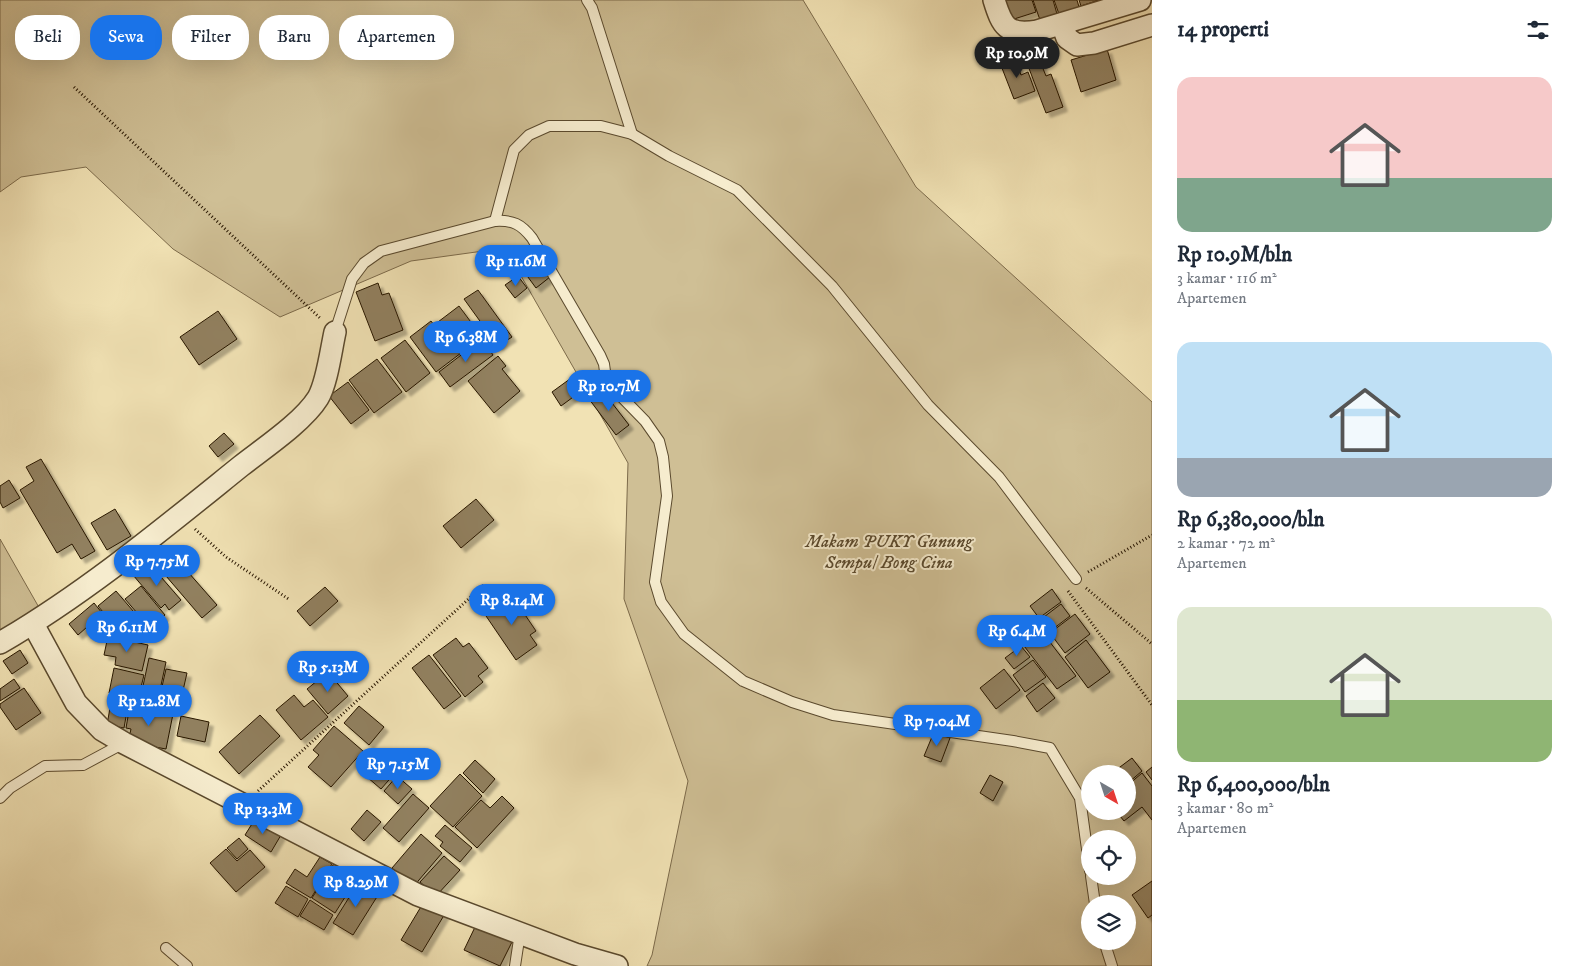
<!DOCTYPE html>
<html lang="id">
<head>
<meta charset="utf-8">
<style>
  :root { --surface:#fff; --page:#f6f6f7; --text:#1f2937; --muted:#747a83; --accent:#1a73e8 }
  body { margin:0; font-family:"IM FELL DW Pica",serif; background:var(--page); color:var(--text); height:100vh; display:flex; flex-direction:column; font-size:19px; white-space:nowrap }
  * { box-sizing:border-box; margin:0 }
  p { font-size:16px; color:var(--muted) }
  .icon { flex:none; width:28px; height:28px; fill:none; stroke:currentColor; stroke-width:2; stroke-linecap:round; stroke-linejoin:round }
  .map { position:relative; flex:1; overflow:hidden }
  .panel { display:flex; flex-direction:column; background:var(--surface); width:425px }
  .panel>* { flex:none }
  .hud { position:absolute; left:15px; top:15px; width:475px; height:45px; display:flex; gap:10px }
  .needle { width:32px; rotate:141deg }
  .fabs { position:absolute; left:1081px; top:765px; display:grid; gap:10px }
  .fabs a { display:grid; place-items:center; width:55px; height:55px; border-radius:50%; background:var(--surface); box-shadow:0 5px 20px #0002; font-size:25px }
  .price { position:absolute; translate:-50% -42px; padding:0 11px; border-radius:18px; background:var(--accent); color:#fff; font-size:16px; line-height:32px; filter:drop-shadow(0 1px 2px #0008) }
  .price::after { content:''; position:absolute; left:50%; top:30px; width:15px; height:11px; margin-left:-8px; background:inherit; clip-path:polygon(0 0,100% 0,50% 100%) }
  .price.current { background:#222; color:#fff }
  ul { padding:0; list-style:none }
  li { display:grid; align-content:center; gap:10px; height:265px; padding:0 25px }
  li span { display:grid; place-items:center; height:155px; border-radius:15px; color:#555 }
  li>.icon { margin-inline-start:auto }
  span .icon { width:90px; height:90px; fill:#fffc; stroke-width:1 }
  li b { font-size:21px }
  h2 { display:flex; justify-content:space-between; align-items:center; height:60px; padding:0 25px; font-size:21px }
  .tag { padding:0 18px; border-radius:20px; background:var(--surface); box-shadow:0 5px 20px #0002; font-size:18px; line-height:45px }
  .tag.current { background:var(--accent); color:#fff }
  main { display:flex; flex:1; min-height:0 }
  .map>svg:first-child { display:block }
</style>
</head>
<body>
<main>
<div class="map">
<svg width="1152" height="966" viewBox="0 0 1152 966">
  <defs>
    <filter id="shadow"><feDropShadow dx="4.5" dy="4.5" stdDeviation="1" flood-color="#0004"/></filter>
  </defs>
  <rect width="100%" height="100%" fill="#f1e2b4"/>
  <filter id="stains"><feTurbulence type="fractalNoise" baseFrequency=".004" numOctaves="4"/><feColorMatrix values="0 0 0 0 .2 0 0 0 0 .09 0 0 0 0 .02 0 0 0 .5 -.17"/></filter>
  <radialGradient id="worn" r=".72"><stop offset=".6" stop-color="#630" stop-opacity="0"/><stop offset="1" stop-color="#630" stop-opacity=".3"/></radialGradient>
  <g fill="#cfbf95" stroke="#7c6a4a" fill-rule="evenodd">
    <path d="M0,0H803L916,187L1152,402V966H647L652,955L688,781L624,599L628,463L505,248L411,261L280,317L173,249L86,167L21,177L0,192ZM1090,774H1128V811H1090ZM1090,839H1128V876H1090ZM1090,904H1128V941H1090Z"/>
    <polygon points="0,539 41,611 0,635"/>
  </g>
  <g fill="#91805e" stroke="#281600" filter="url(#shadow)">
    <polygon points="1005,0 1032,0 1036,12 1011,20"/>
    <polygon points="1033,0 1053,0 1057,14 1040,20"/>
    <polygon points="1054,0 1077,0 1079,7 1059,14"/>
    <polygon points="1079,0 1099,0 1081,6"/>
    <polygon points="1107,49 1116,80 1081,92 1071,60"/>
    <polygon points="1037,54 1046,76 1051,74 1063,107 1046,113 1025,58"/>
    <polygon points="1015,58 1021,75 1028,72 1035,91 1014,99 1000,63"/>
    <polygon points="539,263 550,277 536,288 525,273"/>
    <polygon points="518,276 527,288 515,298 505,285"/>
    <polygon points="378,283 382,295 389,293 403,330 375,341 356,292"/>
    <polygon points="478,290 512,337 498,346 464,299"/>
    <polygon points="459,306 482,337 436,372 410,337 431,321 434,325"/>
    <polygon points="218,311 237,339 199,365 180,337"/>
    <polygon points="482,339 493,355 450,387 439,372"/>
    <polygon points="405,340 430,373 406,392 381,358"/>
    <polygon points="498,356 506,366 502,369 520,391 494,413 468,381"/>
    <polygon points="377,359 402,392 374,413 349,380"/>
    <polygon points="574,376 584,389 561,406 552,392"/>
    <polygon points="348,382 369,410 351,424 329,396"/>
    <polygon points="602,390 629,425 616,435 589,399"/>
    <polygon points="224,433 234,444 218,457 209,446"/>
    <polygon points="41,459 95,551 81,559 72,544 57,553 20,490 34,481 26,467"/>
    <polygon points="9,480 20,498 3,508 0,502 0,486"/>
    <polygon points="476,499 494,520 461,548 443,526"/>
    <polygon points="115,509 131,536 107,550 91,523"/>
    <polygon points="148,562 181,600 169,610 165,604 161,608 133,575"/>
    <polygon points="181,564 217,605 202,618 166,576"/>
    <polygon points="141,586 165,615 150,628 125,599"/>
    <polygon points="325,587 338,601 310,626 297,611"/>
    <polygon points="1052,589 1061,602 1039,618 1030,606"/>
    <polygon points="116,591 140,619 122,635 98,606"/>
    <polygon points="511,594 536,631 530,635 537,645 516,660 484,613"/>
    <polygon points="94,603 111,624 96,637 87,627 78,635 69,624"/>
    <polygon points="1061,604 1070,616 1049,632 1040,620"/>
    <polygon points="1075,614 1090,634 1065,653 1050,633"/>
    <polygon points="1036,624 1076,676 1057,689 1018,638"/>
    <polygon points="108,636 148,645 142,671 115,665 116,657 104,655"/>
    <polygon points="456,638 463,647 469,643 488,668 478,676 483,682 465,697 433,655"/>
    <polygon points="1086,640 1110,672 1088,688 1065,657"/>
    <polygon points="1021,646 1030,657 1014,669 1005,658"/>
    <polygon points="20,650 28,663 12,674 3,661"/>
    <polygon points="429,655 461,696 444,709 412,668"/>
    <polygon points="149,658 166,662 157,704 140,700"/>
    <polygon points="1033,660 1046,677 1025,692 1013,675"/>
    <polygon points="114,668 144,675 138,699 109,693"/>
    <polygon points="166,669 187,673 179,708 158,704"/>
    <polygon points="1004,669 1020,690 996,709 980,688"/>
    <polygon points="328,672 348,696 328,714 307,689"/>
    <polygon points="14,679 20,688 0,701 0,689"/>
    <polygon points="1043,683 1055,698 1037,712 1026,696"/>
    <polygon points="24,688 41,713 16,730 0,707 0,704"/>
    <polygon points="294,695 304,707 313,700 328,717 301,740 276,710"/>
    <polygon points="111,702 128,705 124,728 107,725"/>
    <polygon points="130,705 173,714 166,749 128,742 131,729 126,728"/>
    <polygon points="359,706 384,727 369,745 344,723"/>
    <polygon points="260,715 280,736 239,774 219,752"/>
    <polygon points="181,716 209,722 205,742 177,736"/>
    <polygon points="334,726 363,751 331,787 308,767 319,755 313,750"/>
    <polygon points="934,732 950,738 941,762 924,756"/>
    <polygon points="374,755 395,773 381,789 360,771"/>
    <polygon points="1132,758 1142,771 1128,783 1128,774 1120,774 1116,770"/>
    <polygon points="475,760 495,779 483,793 463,773"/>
    <polygon points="1152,767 1152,780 1146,772"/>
    <polygon points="1142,773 1152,786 1152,820 1142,807 1124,821 1116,811 1128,811 1128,785"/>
    <polygon points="460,774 482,796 453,827 430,806"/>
    <polygon points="990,775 1003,782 993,801 980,793"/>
    <polygon points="397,776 412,789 398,804 384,791"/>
    <polygon points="413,794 429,808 399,842 383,828"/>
    <polygon points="502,796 514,808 477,848 455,827 481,800 490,808"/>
    <polygon points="367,810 381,822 364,841 351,829"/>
    <polygon points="255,819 281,835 271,852 245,835"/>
    <polygon points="445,825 472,848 460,862 440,846 443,842 435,836"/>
    <polygon points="421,834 442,853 413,887 392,868"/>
    <polygon points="239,838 248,849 237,859 227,848"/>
    <polygon points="226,849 237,861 250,850 265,867 236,892 210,863"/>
    <polygon points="444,856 460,870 436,896 420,882"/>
    <polygon points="320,857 332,864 311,898 286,883 295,869 307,877"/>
    <polygon points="335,862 347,870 342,879 352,886 335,913 312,898"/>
    <polygon points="360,880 380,892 353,935 333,923"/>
    <polygon points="1152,881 1152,915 1148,918 1132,895"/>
    <polygon points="286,886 308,899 298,917 275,903"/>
    <polygon points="310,900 333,915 324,930 300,916"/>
    <polygon points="425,900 446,912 422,952 401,940"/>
    <polygon points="476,925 512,942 500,966 464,950"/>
  </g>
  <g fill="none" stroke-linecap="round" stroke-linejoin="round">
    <g stroke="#5a492d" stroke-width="12">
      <g id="lane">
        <polyline points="587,0 592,8 632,134"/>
        <polyline points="495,221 514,150 529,135 549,126 601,126 632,134 669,156 737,190 832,286 928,405 999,477 1076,579"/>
        <path d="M335,332L352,279L364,263L381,251L495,221C513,220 521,224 532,238L600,355L604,364L606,379L609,384L645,421L659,441L663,457L667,496L655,582L661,602L684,634L743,681L792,702L833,715L1013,741L1050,748L1080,798L1090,871"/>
        <polyline points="0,798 10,788 45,766 83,765 124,743"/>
        <polyline points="1091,876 1095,904"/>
        <polyline points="1104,941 1112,966"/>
        <polyline points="166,948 187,966"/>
        <polyline points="515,966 520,933"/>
      </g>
    </g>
    <g stroke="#5a492d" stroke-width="24">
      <g id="street">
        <path d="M994,0C1002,26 1007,36 1037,31L1140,0"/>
        <polyline points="1062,24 1067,38 1077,45 1094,43 1152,25"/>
        <polyline points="33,624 76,703 102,730 124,743 418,895 575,954 617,966"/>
        <path d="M0,643C86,593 164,528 241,466C264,448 303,422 318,398C327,383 331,350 335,332"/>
      </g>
    </g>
    <g stroke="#281600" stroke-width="3" stroke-dasharray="1 2.5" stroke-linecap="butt">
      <polyline points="74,87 320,318"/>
      <polyline points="195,529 226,557 290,600"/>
      <polyline points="1088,572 1152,535"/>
      <polyline points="1086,588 1152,644"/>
      <polyline points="1068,591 1152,705"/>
      <polyline points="258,791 485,584"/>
    </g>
    <use href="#lane" stroke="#f6ecce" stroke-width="10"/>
    <use href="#street" stroke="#f6ecce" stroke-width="21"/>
  </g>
  <g text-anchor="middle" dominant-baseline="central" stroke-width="4" stroke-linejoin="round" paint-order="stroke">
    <g font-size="18" font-style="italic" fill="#5a492d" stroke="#f6ecce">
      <text x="889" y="542">Makam PUKY Gunung<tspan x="889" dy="21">Sempu/ Bong Cina</tspan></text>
    </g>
  </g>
  <rect width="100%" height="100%" filter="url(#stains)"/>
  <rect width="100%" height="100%" fill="url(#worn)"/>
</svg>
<div class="fabs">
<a><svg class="needle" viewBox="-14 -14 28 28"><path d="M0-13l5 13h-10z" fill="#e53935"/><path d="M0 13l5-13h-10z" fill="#747a83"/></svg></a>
<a><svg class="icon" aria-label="locate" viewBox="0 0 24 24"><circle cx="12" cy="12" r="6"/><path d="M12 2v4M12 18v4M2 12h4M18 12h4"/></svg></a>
<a><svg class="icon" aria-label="layers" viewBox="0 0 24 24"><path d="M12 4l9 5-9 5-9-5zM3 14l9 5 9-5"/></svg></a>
</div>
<b class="price current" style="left:1017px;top:79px">Rp 10.9M</b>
<b class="price" style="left:516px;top:287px">Rp 11.6M</b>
<b class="price" style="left:466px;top:363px">Rp 6.38M</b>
<b class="price" style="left:609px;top:412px">Rp 10.7M</b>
<b class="price" style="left:157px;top:587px">Rp 7.75M</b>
<b class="price" style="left:512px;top:626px">Rp 8.14M</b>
<b class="price" style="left:127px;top:653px">Rp 6.11M</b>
<b class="price" style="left:1017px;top:657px">Rp 6.4M</b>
<b class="price" style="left:328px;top:693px">Rp 5.13M</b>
<b class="price" style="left:149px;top:727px">Rp 12.8M</b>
<b class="price" style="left:937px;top:747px">Rp 7.04M</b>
<b class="price" style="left:398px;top:790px">Rp 7.15M</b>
<b class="price" style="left:263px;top:835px">Rp 13.3M</b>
<b class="price" style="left:356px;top:908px">Rp 8.29M</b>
<div class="hud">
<a class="tag">Beli</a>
<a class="tag current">Sewa</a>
<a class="tag">Filter</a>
<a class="tag">Baru</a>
<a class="tag">Apartemen</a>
</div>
</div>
<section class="panel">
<h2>14 properti<svg class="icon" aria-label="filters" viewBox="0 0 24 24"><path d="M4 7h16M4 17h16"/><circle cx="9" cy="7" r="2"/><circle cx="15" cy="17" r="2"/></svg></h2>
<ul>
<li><span style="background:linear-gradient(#f6c9c9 65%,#7fa58c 0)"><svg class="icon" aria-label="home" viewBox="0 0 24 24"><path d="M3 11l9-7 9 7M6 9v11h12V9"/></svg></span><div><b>Rp 10.9M/bln</b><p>3 kamar · 116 m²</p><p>Apartemen</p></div></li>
<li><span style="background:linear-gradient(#bfe0f5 75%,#9aa5b1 0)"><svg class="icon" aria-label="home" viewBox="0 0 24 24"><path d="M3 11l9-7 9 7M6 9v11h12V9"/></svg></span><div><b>Rp 6,380,000/bln</b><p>2 kamar · 72 m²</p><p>Apartemen</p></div></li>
<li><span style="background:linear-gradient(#dfe7d0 60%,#8fb573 0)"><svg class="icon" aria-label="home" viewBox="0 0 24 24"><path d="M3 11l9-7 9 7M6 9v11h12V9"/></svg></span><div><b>Rp 6,400,000/bln</b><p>3 kamar · 80 m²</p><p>Apartemen</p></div></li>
</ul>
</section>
</main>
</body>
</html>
